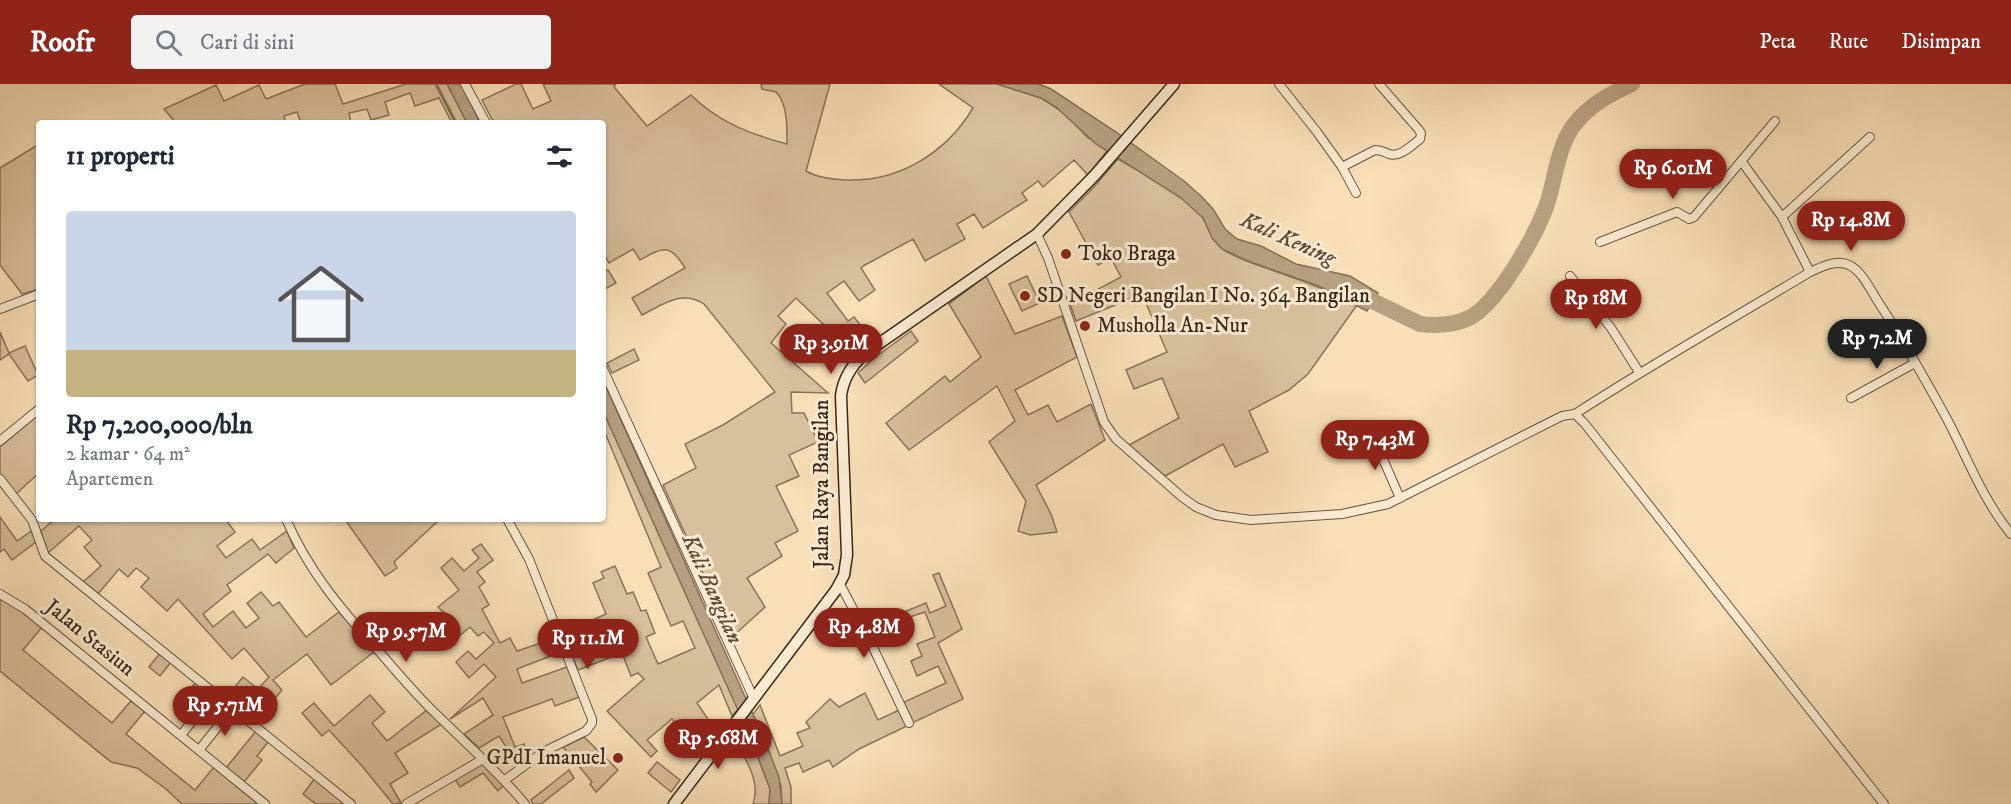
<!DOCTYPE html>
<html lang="id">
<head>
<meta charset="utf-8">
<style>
  :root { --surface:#fff; --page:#f2f2f3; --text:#1f2937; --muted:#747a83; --accent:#8f2418 }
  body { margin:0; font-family:"IM FELL DW Pica",serif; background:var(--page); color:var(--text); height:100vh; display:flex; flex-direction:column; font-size:22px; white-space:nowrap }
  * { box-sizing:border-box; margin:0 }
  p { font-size:20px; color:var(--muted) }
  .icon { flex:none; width:33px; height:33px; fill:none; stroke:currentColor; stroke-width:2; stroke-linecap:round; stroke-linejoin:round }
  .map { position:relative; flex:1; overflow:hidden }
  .details { position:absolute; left:36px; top:36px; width:570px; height:402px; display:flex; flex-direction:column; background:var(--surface); border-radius:6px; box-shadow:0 2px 4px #0004 }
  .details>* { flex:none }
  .price { position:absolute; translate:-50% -51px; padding:0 14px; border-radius:21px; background:var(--accent); color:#fff; font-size:20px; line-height:39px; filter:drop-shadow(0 2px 3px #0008) }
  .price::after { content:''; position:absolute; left:50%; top:36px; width:18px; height:14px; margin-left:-9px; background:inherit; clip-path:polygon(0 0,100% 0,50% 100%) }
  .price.on { background:#222; color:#fff }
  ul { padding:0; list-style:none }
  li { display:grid; align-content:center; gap:12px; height:318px; padding:0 30px }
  li span { display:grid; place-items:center; height:186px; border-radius:6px; color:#555 }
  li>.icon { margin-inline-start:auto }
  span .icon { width:108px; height:108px; fill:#fffc; stroke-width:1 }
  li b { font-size:26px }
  h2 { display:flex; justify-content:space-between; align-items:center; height:72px; padding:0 30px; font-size:26px }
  header { display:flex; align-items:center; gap:36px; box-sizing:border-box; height:84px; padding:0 30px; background:var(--accent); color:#fff }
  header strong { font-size:28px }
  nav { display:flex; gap:33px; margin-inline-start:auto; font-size:21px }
  .search { width:420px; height:54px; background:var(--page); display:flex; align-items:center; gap:15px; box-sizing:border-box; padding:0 21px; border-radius:6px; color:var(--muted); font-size:22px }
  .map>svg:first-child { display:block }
</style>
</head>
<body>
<header>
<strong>Roofr</strong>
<div class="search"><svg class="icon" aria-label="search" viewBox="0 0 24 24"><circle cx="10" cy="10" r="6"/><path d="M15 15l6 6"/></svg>Cari di sini</div>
<nav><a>Peta</a><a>Rute</a><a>Disimpan</a></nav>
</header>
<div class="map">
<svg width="2011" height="720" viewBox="0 0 2011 720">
  <rect width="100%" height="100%" fill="#f8dfb7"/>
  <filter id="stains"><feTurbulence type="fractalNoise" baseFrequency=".00333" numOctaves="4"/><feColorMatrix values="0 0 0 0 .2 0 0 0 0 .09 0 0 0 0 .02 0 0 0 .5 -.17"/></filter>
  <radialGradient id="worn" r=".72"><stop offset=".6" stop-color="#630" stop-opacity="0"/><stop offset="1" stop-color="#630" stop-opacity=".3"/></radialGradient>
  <g fill="#d8c09c" stroke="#89735a" stroke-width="1.5">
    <polygon points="305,0 335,0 343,20 406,0 447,0 467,39 452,39 439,14 415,22 410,9 385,18 389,31 371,36 367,25 349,29 351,39 301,39 297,28 284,32 286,39 176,39 164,25 216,1 224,17 259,1 266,15"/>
    <path d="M516,0H521L533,25L551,17L543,0H616L614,3L647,42L691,11C718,38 750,50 787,60C787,45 788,20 776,8L762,5L761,0H830L806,87C818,94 832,95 846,96C899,98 946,69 973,24L939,0H997L1041,14L1065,30L1087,53L1107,67L1088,91L1074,76L1043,103L1038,97L1022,109L1027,116L983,144L974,130L957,140L965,155L925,177L913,155L865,181L861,184L875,206L859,217L844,197L827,209L848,237L854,233L869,252L851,267L796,214L778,232L786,240L771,259L828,309L791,308L792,329H804L818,358L789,371L799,392L776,402L798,447L775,459L782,472L747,494L765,523L732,553L663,401L696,384L685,360L723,341L775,308L704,220C682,205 662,221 642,231L632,214L685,184C670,159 663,163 640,176L633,165L609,179L603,168V39H494L482,16Z"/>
    <polygon points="39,60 39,205 22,210 0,181 0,84"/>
    <path d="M1118,75C1145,91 1176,106 1199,129C1210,141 1210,157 1224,166C1241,177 1262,182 1280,189C1307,198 1332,208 1357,221L1308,290L1289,306L1249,327L1268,368L1235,383L1223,360L1165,392L1129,361L1179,334L1162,294L1134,305L1126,286L1167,268L1142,210L1076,237L1070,220L1121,193L1111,174L1098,181L1069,128L1093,104Z"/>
    <polygon points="608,186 616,199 603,206 603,188"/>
    <polygon points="986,192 1015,250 1062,232 1077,273 1015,306 1028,331 1048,321 1057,338 1091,320 1105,356 1036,401 1051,430 1057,448 1030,451 1018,447 1026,417 989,358 1015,337 997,302 909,366 886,339 945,292 950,298 981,273 949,220"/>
    <polygon points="1027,192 1040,219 1022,227 1009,200"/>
    <polygon points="911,247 918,257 865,299 858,289 873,275"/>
    <polygon points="0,248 9,269 25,262 38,291 28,297 9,270 0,276"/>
    <polygon points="634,265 639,276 612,289 607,279"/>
    <polygon points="603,327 738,625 732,632 719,601 697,619 716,647 709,658 688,638 681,645 672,635 647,656 657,667 651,673 607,627 644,595 638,589 631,592 622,569 578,586 568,561 593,551 588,538 606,530 593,499 604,494 601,488 615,482 627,510 633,508 641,527 646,526 655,549 646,553 658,580 695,564 683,537 671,542 648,489 661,483 603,344"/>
    <polygon points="39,330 39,389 16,410 0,390 0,363"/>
    <polygon points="0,433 17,457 33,446 36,458 12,476 4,465 0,468"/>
    <polygon points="55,435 228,435 226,436 235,448 217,462 226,474 252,455 260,466 287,447 294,464 276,479 268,470 227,501 231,507 203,530 213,543 233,527 246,544 259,534 247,519 261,508 273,522 279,518 306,553 339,528 374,568 331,601 307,570 273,596 282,606 255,638 226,614 243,593 258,605 269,593 244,564 232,575 178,515 167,527 141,503 149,494 136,484 128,493 119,485 98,510 83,498 101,482 84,463 92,456 79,442 48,469 44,459 41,447"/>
    <polygon points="349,435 438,435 439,436 394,478 397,484 385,492 346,437"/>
    <polygon points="481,460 493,476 477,488 485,498 479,503 489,521 482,525 500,559 510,554 517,567 556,554 561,568 517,585 522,599 567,583 579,613 555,622 552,615 503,633 515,663 524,660 528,672 517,680 499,652 479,664 464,650 493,631 483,614 450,635 496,593 484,580 469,594 456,578 468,567 476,575 494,559 484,548 478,552 470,543 445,564 431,549 448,533 438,523 459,506 441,484 452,474 464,487 479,474 472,466"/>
    <polygon points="939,489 962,545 938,559 963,615 912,639 902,619 946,599 938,582 917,592 911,577 922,572 917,560 935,553 925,528 889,540 887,535 926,519 930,529 946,522 933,491"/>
    <polygon points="0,514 21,526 42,543 23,566 112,639 131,617 145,627 126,650 195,706 214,683 260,720 182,720 166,705 137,684 111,678 0,587"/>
    <polygon points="160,569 171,578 160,592 149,583"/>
    <polygon points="196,598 210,609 198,624 184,613"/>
    <polygon points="865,609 878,636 899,626 907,642 859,665 833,683 829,676 803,688 799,679 785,684 791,703 791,720 782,720 781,702 753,630 760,621 780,672 803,662 797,649 810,644 806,638 830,615 839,623"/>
    <polygon points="370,611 385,628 372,639 387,657 427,626 442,640 395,669 408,689 390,700 401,719 393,720 362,682 329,646 322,652 302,629 314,619 334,642"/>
    <polygon points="256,647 269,657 257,672 262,676 244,698 226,684"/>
    <polygon points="584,653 618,686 596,708 590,700 592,698 563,663"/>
    <path d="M751,655L770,705L769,720H753C760,700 749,682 740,664Z"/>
    <polygon points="657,678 680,696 671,708 648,689"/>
    <polygon points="483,679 504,701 498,707 483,689 460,703 455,695"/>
    <polygon points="569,686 574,694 541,720 533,720 531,716"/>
    <polygon points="315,694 347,720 316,720 303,710"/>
  </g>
  <g fill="#b7a081" stroke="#856f57" stroke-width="1.5">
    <polygon points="447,0 461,0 480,39 467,39"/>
    <polygon points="997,0 1039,0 1051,5 1116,48 1184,97 1202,113 1213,125 1225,145 1237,155 1261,162 1296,180 1350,192 1378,209 1367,227 1321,203 1248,177 1222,165 1212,154 1203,134 1181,114 1096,60 1056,23 1041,14"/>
    <polygon points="603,296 764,655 779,693 782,720 769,720 770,705 751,655 603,327"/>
  </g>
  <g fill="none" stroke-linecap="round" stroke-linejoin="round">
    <polyline stroke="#856f57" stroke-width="3" points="436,0 456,39"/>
    <path stroke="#b7a081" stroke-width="16" d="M1352,207L1420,240C1436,242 1454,241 1469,234C1498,219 1534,154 1546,123C1555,98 1557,63 1574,41C1589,21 1610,10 1632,0"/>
    <g stroke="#6a5440" stroke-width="10">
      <g id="minor">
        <polyline points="465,0 486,39"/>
        <path d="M1279,0L1317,48L1342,83L1375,66C1382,66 1384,68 1389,70C1400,74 1412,61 1420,55L1421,49L1419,46L1379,0"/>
        <polyline points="1742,78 1782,133 1810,188"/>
        <polyline points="1342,83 1356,109"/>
        <polyline points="1782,133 1870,53"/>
        <polyline points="1037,150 1048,174 1104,338 1116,355 1182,413 1196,423 1216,431 1251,436 1342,430 1388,420 1562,332 1575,330 1585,340 1884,720"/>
        <polyline points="1600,158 1677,128 1689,135 1694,133 1775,37"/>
        <polyline points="1570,192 1611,244 1639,288"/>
        <polyline points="0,225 39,210"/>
        <polyline points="603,285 754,615"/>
        <polyline points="1851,314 1915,279"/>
        <path d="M1575,330C1652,280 1732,235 1810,188C1822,183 1836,175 1849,181C1862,187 1870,205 1877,216C1902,254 1925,295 1947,335C1967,373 1983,416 2011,450"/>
        <polyline points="1372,350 1400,414"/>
        <polyline points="0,357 39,325"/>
        <polyline points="0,395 32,436 45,472 351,720"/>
        <path d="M286,435C308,486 340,524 377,565C394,585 411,605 429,623C461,655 496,685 525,720"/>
        <polyline points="840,500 869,555 909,639"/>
        <polyline points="0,510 25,525 265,720"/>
        <polyline points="181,651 215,609"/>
        <polyline points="199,666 233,624"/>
        <polyline points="505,696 543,668 586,647 592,639 592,635 529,475 507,435"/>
        <polyline points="406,720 483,675"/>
      </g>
    </g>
    <g stroke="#3a2618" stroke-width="13">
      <path id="secondary" d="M674,720L836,506L844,491L847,471L841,312C843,295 851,282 864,270L1037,150L1095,91L1174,0"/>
    </g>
    <use href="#minor" stroke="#faead0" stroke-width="8"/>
    <use href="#secondary" stroke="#faead0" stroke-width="10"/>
  </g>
  <g fill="#8f2418" stroke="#faead0" stroke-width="2">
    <circle cx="1066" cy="170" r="6"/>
    <circle cx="1025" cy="212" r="6"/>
    <circle cx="1085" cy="242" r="6"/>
    <circle cx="618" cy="674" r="6"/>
  </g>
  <g text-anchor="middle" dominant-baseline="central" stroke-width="6" stroke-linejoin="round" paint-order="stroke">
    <g font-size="21" fill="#3a2618" stroke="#faead0" text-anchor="start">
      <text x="1078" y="170">Toko Braga</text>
      <text x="1037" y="212">SD Negeri Bangilan I No. 364 Bangilan</text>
      <text x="1097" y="242">Musholla An-Nur</text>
      <text x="606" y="674" text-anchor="end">GPdI Imanuel</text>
    </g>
    <g font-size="21" fill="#3a2618" stroke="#faead0">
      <text transform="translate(822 400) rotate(-90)">Jalan Raya Bangilan</text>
      <text transform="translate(90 554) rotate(39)">Jalan Stasiun</text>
    </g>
    <g font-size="22" font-style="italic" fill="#604b38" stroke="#faead0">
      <text transform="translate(1288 155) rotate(24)">Kali Kening</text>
      <text transform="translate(712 505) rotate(66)">Kali Bangilan</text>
    </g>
  </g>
  <rect width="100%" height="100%" filter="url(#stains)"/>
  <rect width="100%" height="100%" fill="url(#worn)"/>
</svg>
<b class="price" style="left:1673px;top:116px">Rp 6.01M</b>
<b class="price" style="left:1851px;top:168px">Rp 14.8M</b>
<b class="price" style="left:1596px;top:246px">Rp 18M</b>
<b class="price on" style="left:1877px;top:286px">Rp 7.2M</b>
<b class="price" style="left:831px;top:291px">Rp 3.91M</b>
<b class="price" style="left:1375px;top:387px">Rp 7.43M</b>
<b class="price" style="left:864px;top:575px">Rp 4.8M</b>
<b class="price" style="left:406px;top:579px">Rp 9.57M</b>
<b class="price" style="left:588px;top:586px">Rp 11.1M</b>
<b class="price" style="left:225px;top:653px">Rp 5.71M</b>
<b class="price" style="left:718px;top:686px">Rp 5.68M</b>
<section class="details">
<h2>11 properti<svg class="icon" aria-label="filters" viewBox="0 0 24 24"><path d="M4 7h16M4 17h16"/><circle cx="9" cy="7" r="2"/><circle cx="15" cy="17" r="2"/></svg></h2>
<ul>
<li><span style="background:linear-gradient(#c9d6e8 75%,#c2b280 0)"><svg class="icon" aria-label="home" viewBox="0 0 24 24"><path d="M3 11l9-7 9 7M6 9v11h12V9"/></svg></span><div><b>Rp 7,200,000/bln</b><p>2 kamar · 64 m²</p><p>Apartemen</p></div></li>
</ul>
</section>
</div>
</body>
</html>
